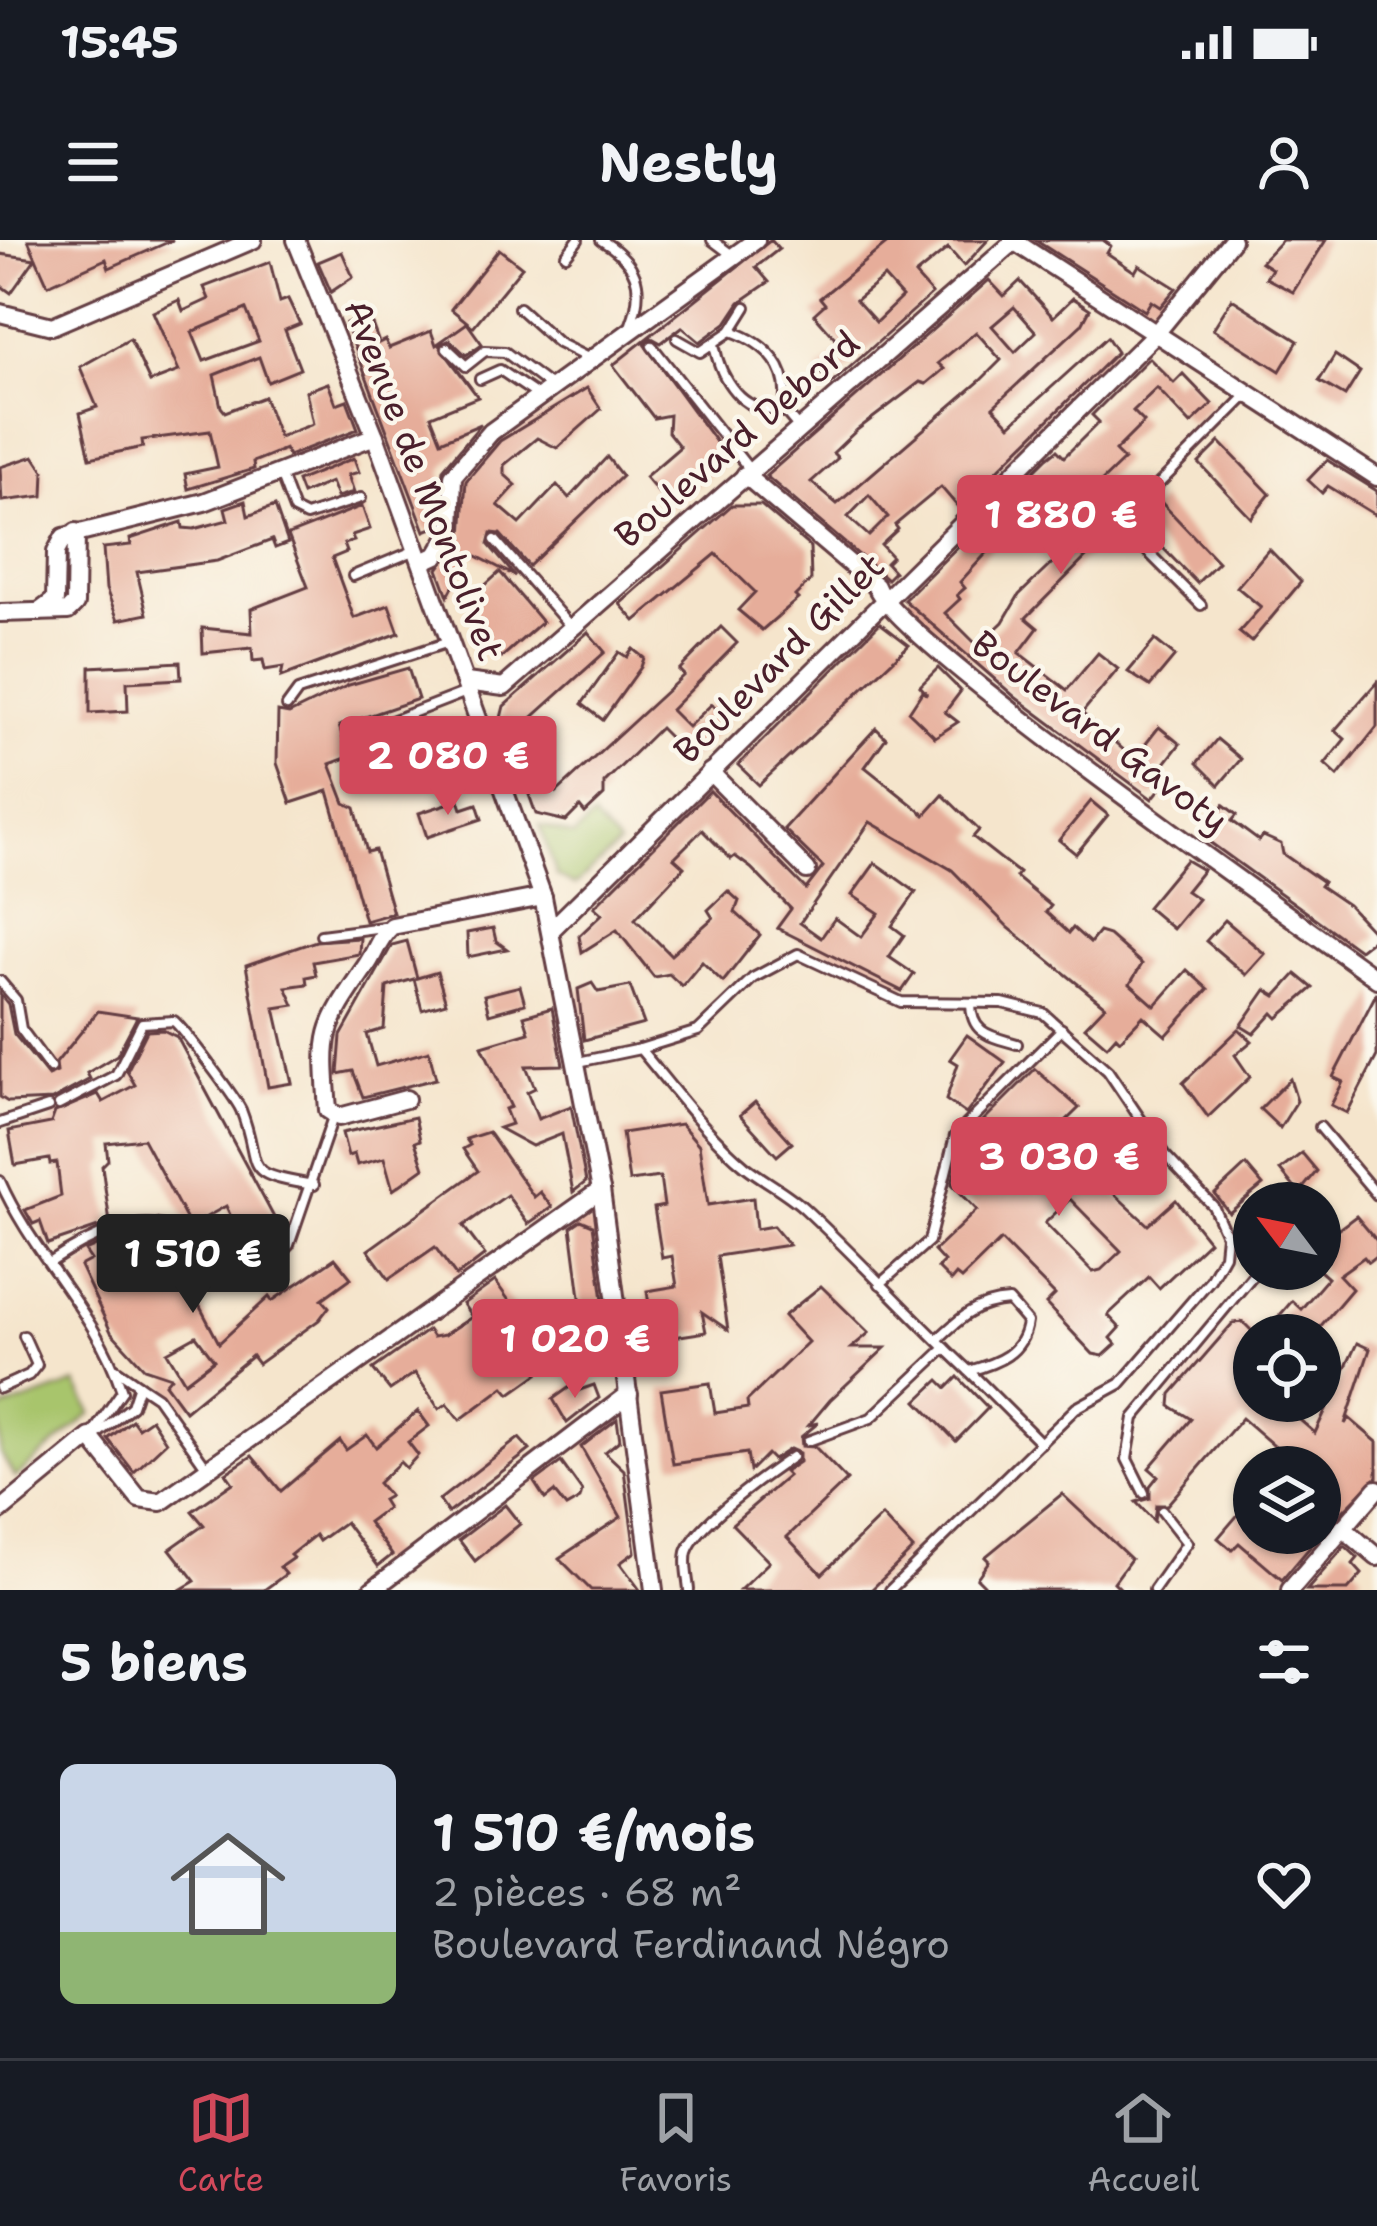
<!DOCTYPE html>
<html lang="fr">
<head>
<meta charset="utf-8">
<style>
  :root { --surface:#171b24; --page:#242831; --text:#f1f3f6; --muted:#9ea1a6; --line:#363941; --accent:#d1495b }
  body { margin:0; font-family:"Shantell Sans",sans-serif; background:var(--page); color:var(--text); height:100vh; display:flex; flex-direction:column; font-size:45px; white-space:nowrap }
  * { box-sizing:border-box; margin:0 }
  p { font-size:39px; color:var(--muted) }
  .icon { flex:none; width:66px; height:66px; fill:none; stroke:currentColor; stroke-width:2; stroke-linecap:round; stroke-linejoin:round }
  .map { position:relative; height:1350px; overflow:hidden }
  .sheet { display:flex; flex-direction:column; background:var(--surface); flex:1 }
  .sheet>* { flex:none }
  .needle { width:78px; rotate:302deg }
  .buttons { position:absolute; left:1233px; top:942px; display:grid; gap:24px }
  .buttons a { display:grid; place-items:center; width:108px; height:108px; border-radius:50%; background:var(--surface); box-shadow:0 3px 9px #0004; font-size:60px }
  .price { position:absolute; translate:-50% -102px; padding:0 27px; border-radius:12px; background:var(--accent); color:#fff; font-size:39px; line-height:78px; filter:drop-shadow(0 3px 6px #0008) }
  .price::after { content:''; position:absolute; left:50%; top:72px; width:36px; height:27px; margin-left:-18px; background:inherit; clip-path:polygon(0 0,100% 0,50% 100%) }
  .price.on { background:#222; color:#fff }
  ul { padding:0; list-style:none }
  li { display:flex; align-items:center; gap:36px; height:300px; padding:0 60px }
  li+li { border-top:3px solid var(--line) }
  li span { display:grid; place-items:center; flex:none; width:336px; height:240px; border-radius:18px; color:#555 }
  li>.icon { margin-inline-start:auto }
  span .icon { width:144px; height:144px; fill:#fffc; stroke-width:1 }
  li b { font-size:51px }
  h2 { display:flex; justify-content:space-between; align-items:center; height:144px; padding:0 60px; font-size:51px }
  .status { display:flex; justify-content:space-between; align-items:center; height:84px; padding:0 60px; background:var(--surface); direction:ltr }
  .status svg { height:33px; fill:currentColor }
  header { display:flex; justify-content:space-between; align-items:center; height:156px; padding:0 60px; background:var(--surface); font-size:54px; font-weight:700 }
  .tabs { display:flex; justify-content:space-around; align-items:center; height:168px; border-top:3px solid var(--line); background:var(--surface); font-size:33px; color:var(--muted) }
  .tabs a { display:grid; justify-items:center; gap:6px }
  .tabs .on { color:var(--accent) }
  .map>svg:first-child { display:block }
</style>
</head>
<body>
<div class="status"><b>15:45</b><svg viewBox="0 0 49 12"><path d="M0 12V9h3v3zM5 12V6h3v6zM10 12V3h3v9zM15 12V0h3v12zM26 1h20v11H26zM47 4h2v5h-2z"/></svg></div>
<header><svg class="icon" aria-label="menu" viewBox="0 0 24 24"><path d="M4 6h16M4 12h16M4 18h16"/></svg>Nestly<svg class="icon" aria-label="person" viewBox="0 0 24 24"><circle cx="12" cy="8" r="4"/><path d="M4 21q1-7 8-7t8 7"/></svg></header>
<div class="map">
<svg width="1377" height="1350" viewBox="0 0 1377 1350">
  <rect width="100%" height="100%" fill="#fbf7ec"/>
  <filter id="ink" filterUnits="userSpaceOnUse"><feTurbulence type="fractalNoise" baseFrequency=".00833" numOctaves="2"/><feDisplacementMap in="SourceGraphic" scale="24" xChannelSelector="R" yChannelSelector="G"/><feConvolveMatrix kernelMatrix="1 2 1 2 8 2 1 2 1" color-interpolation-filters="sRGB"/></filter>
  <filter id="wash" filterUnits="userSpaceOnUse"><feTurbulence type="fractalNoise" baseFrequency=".004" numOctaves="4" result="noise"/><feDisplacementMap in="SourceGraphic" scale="48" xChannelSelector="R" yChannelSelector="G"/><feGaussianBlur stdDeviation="2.7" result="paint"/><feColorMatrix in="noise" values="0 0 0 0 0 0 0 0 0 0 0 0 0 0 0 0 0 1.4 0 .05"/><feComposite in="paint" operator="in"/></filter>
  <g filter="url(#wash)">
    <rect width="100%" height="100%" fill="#f5e5cc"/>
    <g fill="#a8c56c" stroke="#79724c" stroke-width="3">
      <polygon points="593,578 619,605 575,645 557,636 540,585 573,596"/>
      <polygon points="76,1143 92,1173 15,1238 0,1212 0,1170"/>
    </g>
    <g id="blocks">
      <g fill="#e6ad9a" fill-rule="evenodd">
        <polygon points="28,0 173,0 109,28 106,19 48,45"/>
        <polygon points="771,0 779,9 756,27 769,42 740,62 726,83 700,102 682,87 661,103 652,98 644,104 727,217 671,267 645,237 680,207 668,192 669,175 654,178 613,125"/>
        <path d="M891,0H988L964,26L948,8L915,35L932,54L831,144L818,130L844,108L814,74L825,64L820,58ZM884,37L902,57L876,82L856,60Z"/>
        <polygon points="1035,0 1103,0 1111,6 1107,13 1135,32 1139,25 1176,48 1160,67 1151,61 1145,71"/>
        <polygon points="1282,0 1326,0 1293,52 1266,38 1272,29 1261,22"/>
        <polygon points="499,9 522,27 473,87 451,69"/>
        <polygon points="342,12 353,37 331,52 318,22"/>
        <polygon points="0,14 35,19 11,53 0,45"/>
        <path d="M270,22L280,62L288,59L300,84L285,90L300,129L268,142L259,117L214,135L221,167L225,172L264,157L279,197L313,184L306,151L328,143L336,164L347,160L358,189L288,216L285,209L253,222L254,229L188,249L185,234L218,227L210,191L142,200L143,207L90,218L80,173L97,167L80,127L130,99L150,142L179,131L153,72L179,60L183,71L209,59L204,47ZM246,69L259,101L204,121L192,92Z"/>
        <path d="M989,40L1004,56L1020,41L1053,77L1073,58L1090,69L1082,84L993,167L1010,185L1107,97L1117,112L959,268L941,247L895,285L898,289L881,305L892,317L886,323L894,332L887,339L766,236ZM1014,67L1036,92L1015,112L992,86ZM976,92L1001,120L981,140L837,264L811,242L838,218L833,213L857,190L920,142L926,144L944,129L938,123ZM869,255L888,277L869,296L848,277Z"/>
        <polygon points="1232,59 1298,101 1280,131 1213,89"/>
        <polygon points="368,73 379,103 385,100 389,108 431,91 436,105 467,83 482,104 466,115 450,100 439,105 478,157 431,176 441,201 481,184 443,229 438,286 425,291 346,83"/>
        <polygon points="1335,115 1360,132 1345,156 1319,141"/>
        <polygon points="1149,118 1174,143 1183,134 1212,164 1191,184 1157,148 1133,171 1144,182 1115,211 1124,220 1097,246 1111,266 1091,286 1061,257 1034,283 981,288 993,306 960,342 965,348 957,355 960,359 945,373 978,406 1003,382 1019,355 1091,286 1104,299 1026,378 1038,388 1019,413 1067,450 1098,413 1118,429 1082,473 1134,519 1159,487 1180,504 1155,536 1165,543 1152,559 1015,457 904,360 1047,218 1057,210 1064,217 1099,182 1092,175"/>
        <polygon points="587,148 601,169 557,208 537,198 504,225 504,234 516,245 498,265 520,284 557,245 569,258 607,217 622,236 529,326 500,294 491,293 488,304 515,336 471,313 448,356 438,329 462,296 466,241 500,201"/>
        <polygon points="1220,202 1270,254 1251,278 1199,223"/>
        <polygon points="34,216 44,231 43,256 2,261 0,227"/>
        <polygon points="354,218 359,232 348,235 354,252 337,257 331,242 302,254 297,241"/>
        <polygon points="1327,220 1377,251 1377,276 1328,246 1322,253 1308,240"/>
        <polygon points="245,261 248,276 275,266 288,303 275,308 272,300 217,321 137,332 147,374 118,380 106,349 103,308 131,305 130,299 182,282 183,288 194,289 228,280 225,268"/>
        <polygon points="1160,261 1218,322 1197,343 1138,282"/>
        <polygon points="732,265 761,265 810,307 811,340 795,356 798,359 762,390 738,370 755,352 716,314 635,381 620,364"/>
        <polygon points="362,266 370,289 352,295 354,301 344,304 347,312 332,318 354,378 389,365 399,393 281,437 283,427 265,430 263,420 253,421 252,408 203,413 202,388 252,393 251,369 308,347 288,295"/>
        <polygon points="1269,309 1301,342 1251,402 1239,392 1261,367 1237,347"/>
        <polygon points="500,332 542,382 502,417 490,413 470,359"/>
        <polygon points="880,383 909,405 759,545 738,525"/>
        <polygon points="721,387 737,403 671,470 688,487 712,464 728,481 691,519 660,488 604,543 604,555 585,573 580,567 566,581 536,574 512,508 548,496 554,512 543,516 557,552 684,435 679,430"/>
        <polygon points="588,392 605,412 508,499 501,478 504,466"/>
        <polygon points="1155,400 1175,416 1150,446 1128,432"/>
        <polygon points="633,409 644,418 641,427 603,480 582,464 619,412 627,417"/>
        <polygon points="180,422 181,439 127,442 128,471 90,473 90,427"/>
        <polygon points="408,428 418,459 339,486 349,517 330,524 345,563 355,568 367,612 375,610 393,673 365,681 328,551 291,563 277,523 278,472 289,474 349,445"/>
        <polygon points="938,428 961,451 945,472 958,482 935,497 909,472 922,452 927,454 920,446"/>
        <polygon points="1377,442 1377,487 1338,536 1325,524 1345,499 1335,490"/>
        <polygon points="876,488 886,498 865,527 925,575 943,555 979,590 973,597 1019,633 1016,637 1051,666 1046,672 1069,693 1073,688 1090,703 1099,692 1109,695 1142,724 1130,744 1155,766 1187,730 1208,749 1166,796 1143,776 1120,800 1116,796 1107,806 1085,787 1105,766 1009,688 952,630 870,582 800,683 821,698 835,678 861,697 879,673 852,655 875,623 888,632 916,652 892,686 904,695 889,717 914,734 902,751 777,688 791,669 751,628 735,616 731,619 702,590 674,618 684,627 635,679 671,715 713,678 708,670 728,651 739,661 735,672 760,695 723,742 702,722 682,746 669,734 654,737 617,690 582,712 579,696 602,674 594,667 710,551 806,649 823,627 784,589"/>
        <polygon points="411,496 422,529 382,540 375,522 382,520 378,508"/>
        <polygon points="1217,499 1241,519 1219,545 1197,523"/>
        <polygon points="459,560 462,569 477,564 482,579 427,597 419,573"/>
        <polygon points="1091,561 1108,575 1076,614 1059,600"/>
        <polygon points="1224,565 1237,575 1232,581 1259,601 1263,596 1281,604 1283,614 1323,642 1320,646 1348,665 1377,696 1359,710 1204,598"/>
        <polygon points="1186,620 1203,630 1186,651 1198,659 1173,689 1147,667"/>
        <polygon points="1225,680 1265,714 1246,735 1206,701"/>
        <polygon points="493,688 496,701 507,709 468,717 467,693"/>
        <polygon points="360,698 359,714 313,722 316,735 306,737 307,744 286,747 294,765 275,768 292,843 268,847 246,725 316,701"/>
        <polygon points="407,701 417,738 437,732 446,763 422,770 414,739 387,747 384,789 367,794 376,826 429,811 436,839 363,857 353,831 338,834 341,796 392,705"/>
        <polygon points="1296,734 1313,748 1278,778 1273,773 1254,794 1241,786 1266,750 1276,756"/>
        <polygon points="592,743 598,752 630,746 644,784 584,800 578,749"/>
        <polygon points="520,746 525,764 489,774 484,755"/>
        <polygon points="1377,752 1377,816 1347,873 1331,865 1343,842 1333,837"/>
        <polygon points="0,754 8,764 14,794 48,836 57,832 56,823 98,771 137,777 117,815 87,833 90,839 52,860 8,862 0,857"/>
        <polygon points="552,768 563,825 526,826 535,848 527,852 538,879 571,866 586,942 573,952 562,894 532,906 499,888 511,884 505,869 511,867 482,806 529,792 524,776"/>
        <polygon points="1239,789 1252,801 1235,815 1250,837 1208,877 1183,843"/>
        <polygon points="163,790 177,797 278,985 247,1011 226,966 190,986 143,899 106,903 108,920 102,926 110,983 48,1004 40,981 33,984 25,970 61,956 57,923 50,924 49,919 15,925 9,891 51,883 55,872 98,854 103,862 135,845 127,831 147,791"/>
        <polygon points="967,795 1005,822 966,874 946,860 958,824 950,819"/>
        <path d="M1035,829L1079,868L1031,915L1061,947L1083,925L1148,985L1176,960L1209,1001L1159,1048L1149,1037L1108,1075L1120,1088L1111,1098L1116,1104L1103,1116L1093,1114L1046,1064L1055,1055L1001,1000L961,1039L956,1035L951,1041L938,1028L944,1022L934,1011L977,970L952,944L962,902ZM1070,959L1121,1011L1101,1030L1093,1032L1045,983Z"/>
        <polygon points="1290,839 1297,861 1280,888 1260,869"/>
        <polygon points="755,862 792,903 777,916 740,875"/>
        <polygon points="415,877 420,900 415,902 424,928 393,950 384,918 357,925 354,914 348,916 342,893"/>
        <polygon points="681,884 699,905 708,965 753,958 756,989 773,986 789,1005 717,1016 728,1090 702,1072 706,1092 654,1100 647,1051 677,1046 672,1016 662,1018 654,968 664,966 660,937 629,941 622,893"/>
        <polygon points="488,892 534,957 540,952 552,967 528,984 507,955 463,986 485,1015 472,1025 456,1036 435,1007 389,1039 368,1010 478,931 463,909 470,905 466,899"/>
        <polygon points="1302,913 1317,931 1299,953 1280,930"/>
        <polygon points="1246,925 1263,945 1229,973 1215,954"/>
        <polygon points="1356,976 1377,1001 1377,1015 1368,1022 1364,1017 1339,1035 1352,1049 1313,1095 1263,1095 1292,1061 1301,1069 1328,1038 1320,1031 1320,1003"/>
        <polygon points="581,980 593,985 609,1105 609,1113 589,1117 587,1108 571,1111 566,1095 585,1096 571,987"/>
        <path d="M140,997L167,1004L219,1103L269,1057L272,1061L335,1018L351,1038L322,1059L329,1067L319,1080L258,1124L252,1116L185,1171L165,1144L171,1137L144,1128L111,1092L80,1026L91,1020L85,1011L99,1005L112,999L114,1007ZM196,1096L214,1120L185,1142L167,1112Z"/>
        <polygon points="495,1041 528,1087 515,1097 538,1134 510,1154 504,1147 460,1180 447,1164 439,1169 415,1133 390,1150 373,1129 428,1090 433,1097 444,1095 472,1077 463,1064"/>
        <polygon points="821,1046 869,1093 851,1108 885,1108 830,1160 809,1185 818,1183 801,1197 802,1206 815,1207 847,1240 787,1297 822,1334 882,1276 913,1309 871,1350 740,1350 769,1322 732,1284 788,1236 784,1232 799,1222 799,1213 790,1209 773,1220 767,1214 750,1231 747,1213 673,1224 661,1150 710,1143 715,1173 748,1168 747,1161 808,1102 784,1076"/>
        <polygon points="1243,1082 1254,1093 1254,1161 1278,1161 1315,1193 1357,1103 1370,1109 1345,1184 1349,1178 1377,1202 1377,1237 1331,1283 1320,1274 1320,1227 1280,1227 1289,1219 1242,1178 1167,1265 1156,1265 1154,1281 1136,1262 1150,1258 1150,1246 1158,1236 1149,1228 1191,1179 1170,1166 1171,1154 1233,1083"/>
        <polygon points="958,1137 988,1168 956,1201 917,1161 939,1140 947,1148"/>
        <polygon points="574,1144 577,1151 594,1145 599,1158 567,1183 553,1159"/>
        <polygon points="418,1171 429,1186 408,1202 418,1215 406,1228 400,1222 378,1243 389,1256 382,1260 387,1268 368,1282 392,1315 378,1326 345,1282 319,1301 315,1295 290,1315 293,1318 280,1327 286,1334 264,1350 180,1350 195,1341 170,1309 204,1285 192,1271 233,1243 226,1233 252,1216 281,1251 340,1201 346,1210 367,1195 376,1207"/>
        <polygon points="151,1179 166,1202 134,1232 108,1199 132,1180 138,1188"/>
        <polygon points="617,1179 620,1200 605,1212 624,1230 635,1312 620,1323 640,1350 591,1350 559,1318 621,1277 581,1207"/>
        <polygon points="519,1198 530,1210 448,1273 439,1260"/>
        <polygon points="561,1222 582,1251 580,1259 566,1267 554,1252 545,1259 534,1242"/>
        <polygon points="1062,1254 1131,1319 1114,1342 1122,1350 989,1350 977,1338 989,1321 985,1317"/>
        <polygon points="1254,1256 1254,1293 1272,1293 1280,1300 1287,1293 1322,1293 1282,1340 1239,1303 1232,1310 1218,1298"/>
        <polygon points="505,1265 520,1284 475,1321 459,1300"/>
        <polygon points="1345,1306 1358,1318 1353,1324 1362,1334 1348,1350 1307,1350"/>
      </g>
    </g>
  </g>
  <g filter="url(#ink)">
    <use href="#blocks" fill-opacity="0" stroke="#643d43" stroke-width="3"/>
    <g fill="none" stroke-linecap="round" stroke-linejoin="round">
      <g stroke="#643d43" stroke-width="14">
        <g id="service">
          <path d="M601,0C636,21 646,45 631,84"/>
          <polyline points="712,0 732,15"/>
          <polyline points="566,15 578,0"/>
          <polyline points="519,68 558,103 588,118"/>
          <path d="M731,91C766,103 793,129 783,169L799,188"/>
          <polyline points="677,99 700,112 731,91 746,67"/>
          <path d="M714,104C720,138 742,176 782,169"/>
          <polyline points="652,106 750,230"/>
          <polyline points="447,108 466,126 485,111 505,112 549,145"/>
          <polyline points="480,139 500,130 537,155"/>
          <polyline points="281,236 294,270 306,276 361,258"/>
          <polyline points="495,300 571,387"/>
          <polyline points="353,336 416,310"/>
          <polyline points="1201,365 1125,289 1124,279 1249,153"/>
          <polyline points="287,466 298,451 449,402"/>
          <polyline points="350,497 469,451"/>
          <polyline points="321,695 391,686"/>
          <polyline points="0,741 16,760 21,789 50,828"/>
          <path d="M971,763C971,794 990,796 1017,804"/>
          <polyline points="640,809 698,791 753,738 798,714 901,762 1002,763 1043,773 1108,831 1164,914 1213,966 1226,995 1224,1015 1210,1040 1120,1144 1076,1168 890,1350"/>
          <path d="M578,822L640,809C673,848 706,894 745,926C764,941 787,952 805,969C861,1021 912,1078 969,1131C997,1123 1023,1114 1027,1082L1009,1061C976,1063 960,1078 937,1100"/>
          <path d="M59,865L116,835L142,783L174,781C185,791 235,857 241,870C264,929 236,933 314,945"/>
          <polyline points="0,883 48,867"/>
          <polyline points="1320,887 1377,955"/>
          <path d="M0,941C33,1016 96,1071 122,1151L90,1197"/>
          <path d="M51,1022C82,1001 143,968 179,993C197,1005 213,1026 229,1040H254L289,1005L333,877"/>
          <polyline points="880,1044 929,1001 955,896 1062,789"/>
          <polyline points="969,1131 1041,1203"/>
          <polyline points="139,1145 157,1157 207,1228"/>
          <polyline points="0,1148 29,1135 37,1125 24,1096"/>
          <polyline points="95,1196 132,1166 139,1145 116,1129"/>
          <polyline points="808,1201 871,1178 945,1108"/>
          <polyline points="1144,1253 1127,1219 1134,1178 1258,1029"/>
          <path d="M689,1350C688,1338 684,1324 687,1312C696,1284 767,1234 792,1217"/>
          <polyline points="1154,1350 1187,1303 1162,1271"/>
        </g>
      </g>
      <g stroke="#643d43" stroke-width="22">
        <g id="minor">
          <polyline points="296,0 375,196 543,657 601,950 654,1350"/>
          <polyline points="1012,0 1377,237"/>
          <polyline points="0,73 52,86 253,0"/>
          <path d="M745,235L876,346C895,401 1302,684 1377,739"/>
          <polyline points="422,322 437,315 451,291 453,236 491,192 756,0"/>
          <polyline points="39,372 55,360 56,312 64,297 204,262 375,196"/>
          <polyline points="0,373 68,371 75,364 76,292"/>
          <polyline points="466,442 504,447 1016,0"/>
          <polyline points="710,532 807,630"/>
          <polyline points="551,690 1157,92 1232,0"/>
          <path d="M406,859L339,877L328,870C322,792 322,790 366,726C376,712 378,698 392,686L543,657"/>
          <polyline points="0,1271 90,1197 139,1259 161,1262 601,950"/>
          <polyline points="1343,1288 1377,1317"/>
          <polyline points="372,1350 629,1154"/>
          <polyline points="1290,1350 1377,1249"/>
        </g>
      </g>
      <use href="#service" stroke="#fff" stroke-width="8"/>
      <use href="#minor" stroke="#fff" stroke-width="16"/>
    </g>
  </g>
  <g text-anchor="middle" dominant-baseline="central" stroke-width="9" stroke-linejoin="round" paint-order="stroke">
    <g font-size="36" fill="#4a1f2b" stroke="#fbf7ec">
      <text transform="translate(737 199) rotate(-41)">Boulevard Debord</text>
      <text transform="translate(424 240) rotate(69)">Avenue de Montolivet</text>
      <text transform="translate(779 418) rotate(-45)">Boulevard Gillet</text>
      <text transform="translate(1100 492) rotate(37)">Boulevard Gavoty</text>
    </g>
  </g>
</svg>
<div class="buttons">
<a><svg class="needle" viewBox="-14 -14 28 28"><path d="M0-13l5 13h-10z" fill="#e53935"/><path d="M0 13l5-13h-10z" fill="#9ea1a6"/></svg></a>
<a><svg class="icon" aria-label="locate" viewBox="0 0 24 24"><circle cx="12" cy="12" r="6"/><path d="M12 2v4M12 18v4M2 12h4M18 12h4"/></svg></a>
<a><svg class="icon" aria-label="layers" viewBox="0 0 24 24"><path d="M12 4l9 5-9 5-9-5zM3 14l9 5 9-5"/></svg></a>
</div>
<b class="price" style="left:1061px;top:337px">1 880 €</b>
<b class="price" style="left:448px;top:578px">2 080 €</b>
<b class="price" style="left:1059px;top:979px">3 030 €</b>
<b class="price on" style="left:193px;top:1076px">1 510 €</b>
<b class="price" style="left:575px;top:1161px">1 020 €</b>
</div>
<section class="sheet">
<h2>5 biens<svg class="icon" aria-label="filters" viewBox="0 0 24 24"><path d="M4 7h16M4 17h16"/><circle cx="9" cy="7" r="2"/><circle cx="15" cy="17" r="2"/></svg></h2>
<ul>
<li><span style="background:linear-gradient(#c9d6e8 70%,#8fb573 0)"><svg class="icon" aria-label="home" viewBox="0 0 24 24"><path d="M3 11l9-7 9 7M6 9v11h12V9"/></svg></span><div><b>1 510 €/mois</b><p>2 pièces · 68 m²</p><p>Boulevard Ferdinand Négro</p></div><svg class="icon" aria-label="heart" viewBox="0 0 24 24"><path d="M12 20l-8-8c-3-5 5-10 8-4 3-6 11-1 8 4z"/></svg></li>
</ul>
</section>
<nav class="tabs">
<a class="on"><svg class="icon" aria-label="map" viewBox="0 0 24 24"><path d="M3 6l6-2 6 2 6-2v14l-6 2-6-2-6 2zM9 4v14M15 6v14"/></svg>Carte</a>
<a><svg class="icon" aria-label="saved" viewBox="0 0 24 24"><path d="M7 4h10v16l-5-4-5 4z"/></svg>Favoris</a>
<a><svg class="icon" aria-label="home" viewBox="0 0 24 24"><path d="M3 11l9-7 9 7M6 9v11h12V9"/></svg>Accueil</a>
</nav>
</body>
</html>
